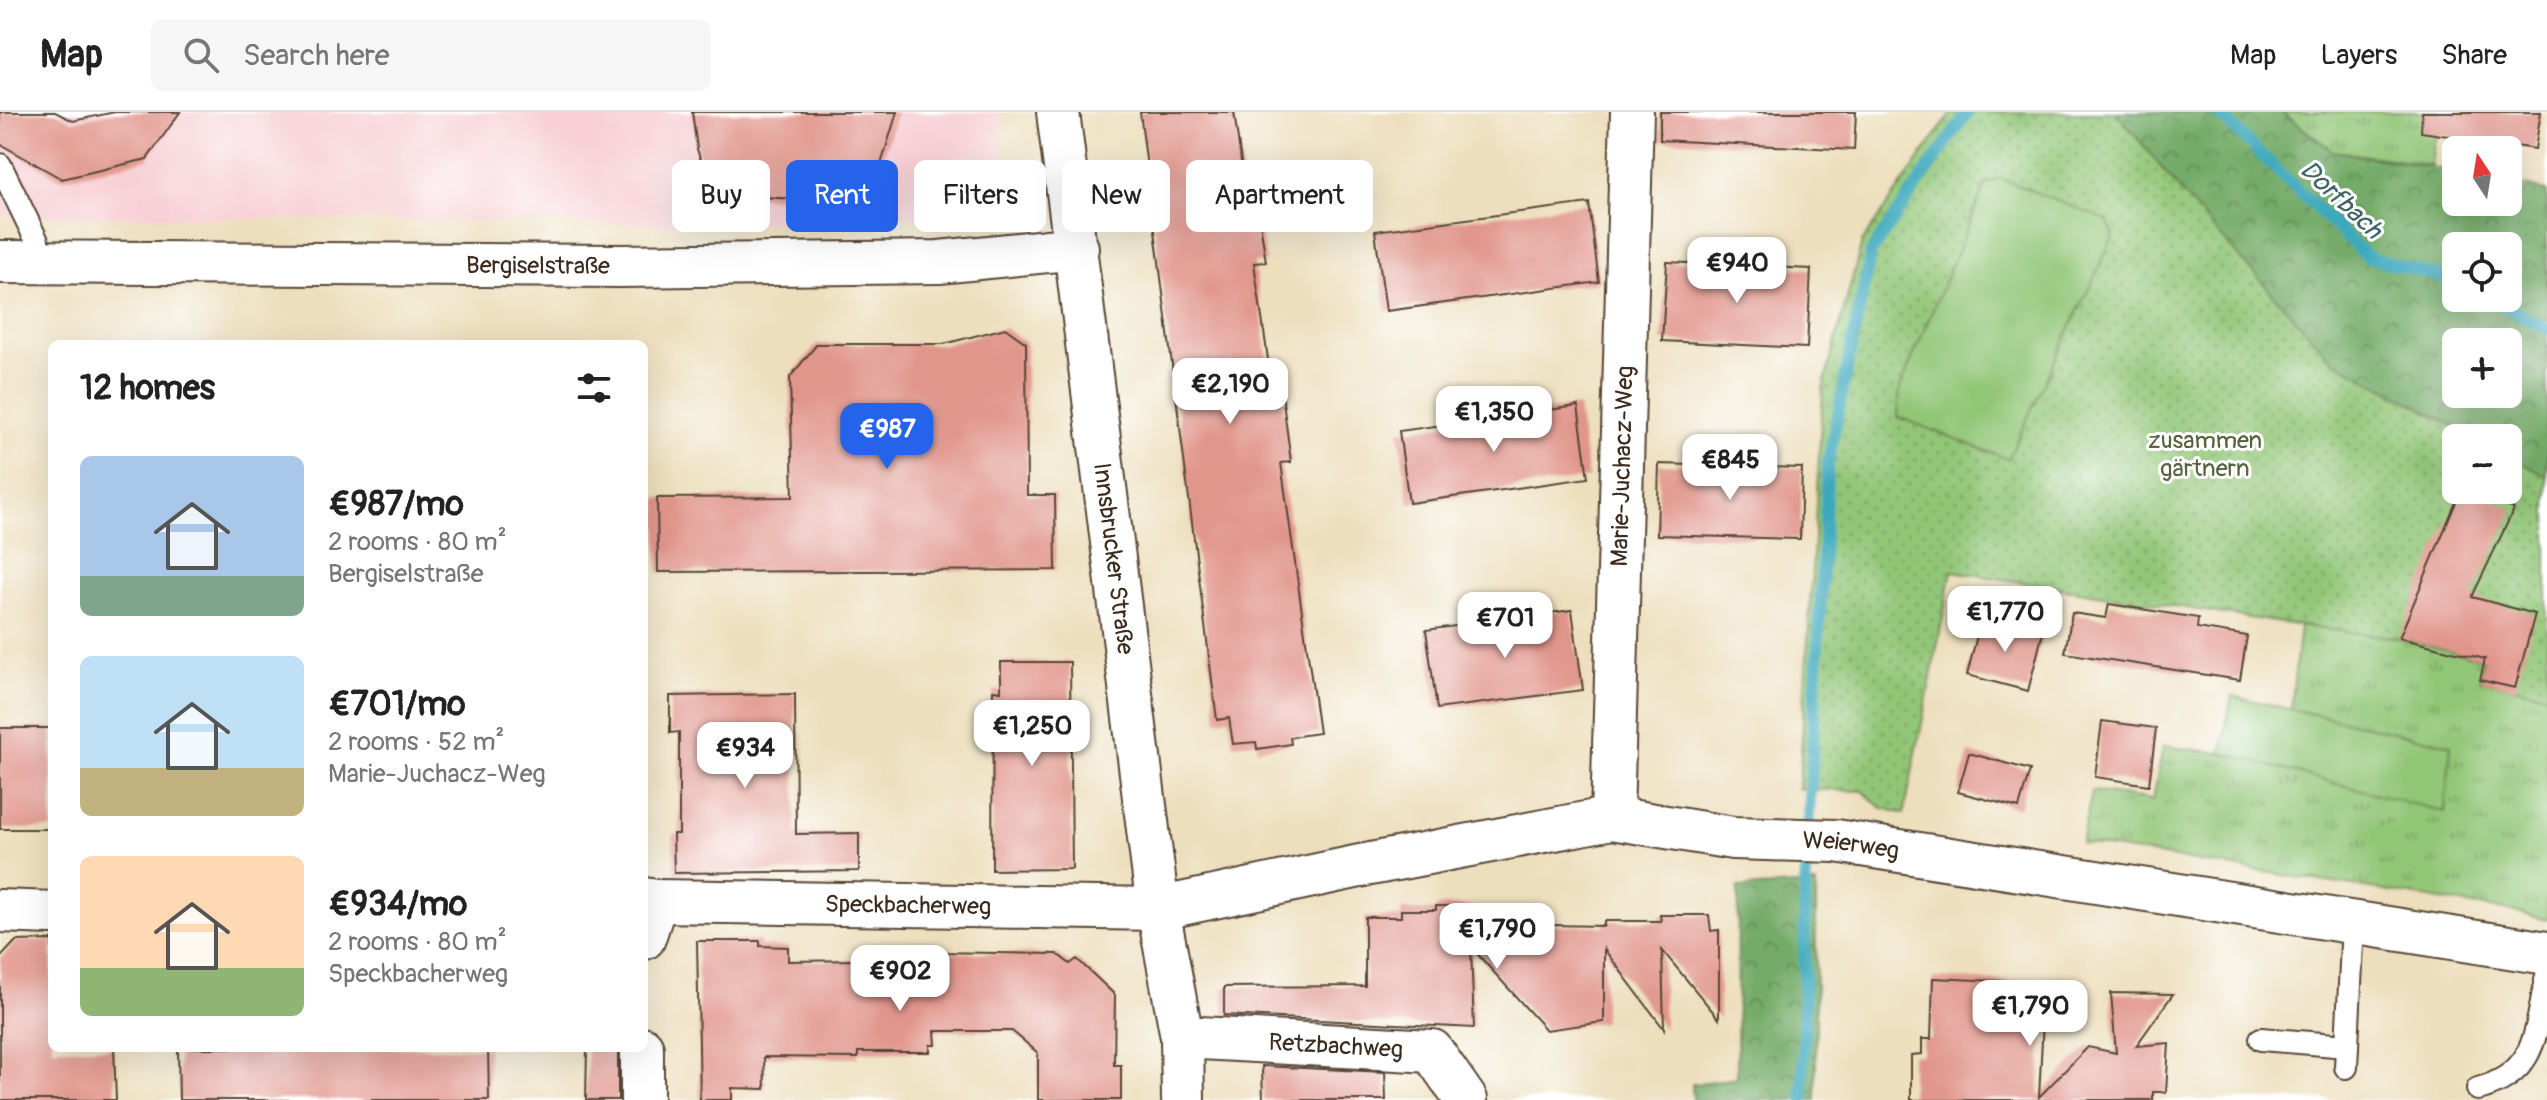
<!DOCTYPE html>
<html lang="en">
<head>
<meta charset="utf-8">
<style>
  :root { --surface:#fff; --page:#f6f6f6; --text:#222; --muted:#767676; --line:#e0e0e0; --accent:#2563eb }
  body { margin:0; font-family:Pangolin,sans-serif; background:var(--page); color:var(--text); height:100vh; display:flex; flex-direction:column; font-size:30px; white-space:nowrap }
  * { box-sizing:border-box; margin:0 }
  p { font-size:26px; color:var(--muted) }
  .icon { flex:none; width:44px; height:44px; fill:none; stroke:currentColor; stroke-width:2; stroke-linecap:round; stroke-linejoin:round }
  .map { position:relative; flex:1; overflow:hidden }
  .drawer { position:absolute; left:48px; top:228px; width:600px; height:712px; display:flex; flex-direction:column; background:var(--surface); border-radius:12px; box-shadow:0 8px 32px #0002 }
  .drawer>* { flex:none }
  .top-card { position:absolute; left:672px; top:48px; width:760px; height:72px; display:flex; gap:16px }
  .needle { width:52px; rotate:348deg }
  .buttons { position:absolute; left:2442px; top:24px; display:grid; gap:16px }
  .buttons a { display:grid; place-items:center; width:80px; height:80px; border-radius:12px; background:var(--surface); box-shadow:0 8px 32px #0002; font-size:40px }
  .price { position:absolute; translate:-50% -68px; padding:0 18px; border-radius:16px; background:#fff; color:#222; font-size:26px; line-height:52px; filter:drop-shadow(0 2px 4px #0008) }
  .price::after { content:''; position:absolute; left:50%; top:48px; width:24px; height:18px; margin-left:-12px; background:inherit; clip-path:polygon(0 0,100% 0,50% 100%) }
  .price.current { background:var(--accent); color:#fff }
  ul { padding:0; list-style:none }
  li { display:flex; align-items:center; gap:24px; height:200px; padding:0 32px }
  li span { display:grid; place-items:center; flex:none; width:224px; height:160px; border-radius:12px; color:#555 }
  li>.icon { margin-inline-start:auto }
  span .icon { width:96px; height:96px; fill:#fffc; stroke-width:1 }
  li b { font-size:34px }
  h2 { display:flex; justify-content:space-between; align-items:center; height:96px; padding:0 32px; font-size:34px }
  .chip { padding:0 28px; border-radius:12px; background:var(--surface); box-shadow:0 8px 32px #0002; font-size:28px; line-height:72px }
  .chip.current { background:var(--accent); color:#fff }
  header { display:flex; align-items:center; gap:48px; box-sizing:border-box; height:112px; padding:0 40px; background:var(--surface); border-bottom:2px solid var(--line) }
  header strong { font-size:38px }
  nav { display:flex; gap:44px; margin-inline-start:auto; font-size:28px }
  .search { width:560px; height:72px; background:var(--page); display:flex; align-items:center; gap:20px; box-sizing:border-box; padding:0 28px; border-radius:12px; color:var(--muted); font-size:30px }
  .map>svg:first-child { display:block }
</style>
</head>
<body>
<header>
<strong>Map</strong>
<div class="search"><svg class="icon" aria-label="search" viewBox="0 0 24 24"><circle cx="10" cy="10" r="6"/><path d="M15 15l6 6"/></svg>Search here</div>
<nav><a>Map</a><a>Layers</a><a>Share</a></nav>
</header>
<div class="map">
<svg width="2547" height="988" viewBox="0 0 2547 988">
  <defs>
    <pattern id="grass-tufts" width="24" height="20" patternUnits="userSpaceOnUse" patternTransform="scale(2)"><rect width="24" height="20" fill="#92c677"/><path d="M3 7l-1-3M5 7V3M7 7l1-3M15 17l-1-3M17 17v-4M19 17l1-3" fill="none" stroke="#78a161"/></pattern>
    <pattern id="forest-crowns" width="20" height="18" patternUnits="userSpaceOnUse" patternTransform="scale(2)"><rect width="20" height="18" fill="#75ab68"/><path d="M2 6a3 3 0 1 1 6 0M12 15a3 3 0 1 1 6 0" fill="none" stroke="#618b55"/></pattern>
    <pattern id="park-dots" width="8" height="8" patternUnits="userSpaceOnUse" patternTransform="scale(2)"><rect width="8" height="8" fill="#92c677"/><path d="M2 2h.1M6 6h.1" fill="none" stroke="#78a161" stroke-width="1.8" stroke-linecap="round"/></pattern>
  </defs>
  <rect width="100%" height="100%" fill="#fff"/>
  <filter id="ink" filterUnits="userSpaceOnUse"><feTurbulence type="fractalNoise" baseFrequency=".0125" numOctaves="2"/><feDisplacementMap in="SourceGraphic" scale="16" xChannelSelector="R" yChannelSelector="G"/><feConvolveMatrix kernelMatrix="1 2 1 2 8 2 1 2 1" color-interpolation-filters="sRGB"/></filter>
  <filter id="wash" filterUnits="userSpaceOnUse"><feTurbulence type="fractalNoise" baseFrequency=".006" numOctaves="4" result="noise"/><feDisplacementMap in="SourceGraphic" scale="32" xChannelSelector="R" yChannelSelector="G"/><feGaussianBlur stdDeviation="1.8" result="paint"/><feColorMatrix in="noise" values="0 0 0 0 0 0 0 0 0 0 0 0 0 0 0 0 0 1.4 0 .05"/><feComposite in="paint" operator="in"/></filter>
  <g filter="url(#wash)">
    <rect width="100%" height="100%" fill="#eddfbd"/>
    <polygon fill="#f7cfd4" points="0,0 1000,0 1004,74 972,103 714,113 0,103"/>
    <g fill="url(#grass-tufts)" stroke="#66784a" stroke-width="2">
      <polygon points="2281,0 2439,0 2431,53 2333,39"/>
      <polygon points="2300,514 2399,526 2485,547 2480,567 2547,582 2547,808 2511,799 2081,731 2092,679 2153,688 2163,634 2221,641 2444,699 2451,633 2291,597"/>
    </g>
    <g fill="url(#forest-crowns)" stroke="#586a43" stroke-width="2" fill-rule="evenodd">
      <path d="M2116,0H2281L2333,39L2456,59V90H2508V70L2547,79V365L2508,343V326H2476L2333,249L2185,85ZM2456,134H2508V186H2456ZM2456,230H2508V282H2456Z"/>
      <polygon points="1816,772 1816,988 1693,988 1692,972 1737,966 1738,776"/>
    </g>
    <polygon fill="url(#park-dots)" stroke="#66784a" stroke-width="2" points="1952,0 2116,0 2185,85 2333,249 2476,326 2456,326 2456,378 2508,378 2508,343 2547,365 2547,582 2480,568 2484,547 2399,526 2281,511 1952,459 1904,702 1880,695 1863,679 1799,677 1823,277 1862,130"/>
    <g fill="#92c677" stroke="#66784a" stroke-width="2">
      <polygon points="1999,66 2106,108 2114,123 2008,347 1898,305 1900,276 1985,73"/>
      <polygon points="2232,584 2451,633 2445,700 2221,641"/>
    </g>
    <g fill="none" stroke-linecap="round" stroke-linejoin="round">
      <g stroke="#3da9bd" stroke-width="12">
        <polyline points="2217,0 2367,145 2456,169"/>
        <polyline points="2489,186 2547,217"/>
        <polyline points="1803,988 1805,778 1828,350 1871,140 1968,0"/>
      </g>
    </g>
    <g id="blocks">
      <g fill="#e1968c">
        <polygon points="0,0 55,0 73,9 115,0 180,0 147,47 62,67 0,32"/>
        <polygon points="692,0 897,0 879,59 863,58 843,86 811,88 747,84 708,70 697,37"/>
        <polygon points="1140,0 1234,0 1245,78 1255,76 1266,150 1254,151 1272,275 1281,274 1291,350 1281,351 1319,621 1290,625 1291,632 1257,637 1256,630 1233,632 1229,606 1217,608"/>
        <polygon points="1660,0 1856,0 1854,38 1660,28"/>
        <polygon points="2422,0 2541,0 2535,37 2421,20"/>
        <polygon points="1589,91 1599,170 1386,199 1375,119"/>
        <polygon points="1667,150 1811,157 1807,236 1662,229"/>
        <polygon points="1005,216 1026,231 1027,383 1055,383 1056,458 658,460 657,386 793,385 790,265 817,232 944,232"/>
        <polygon points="1578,294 1588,366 1409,391 1399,319"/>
        <polygon points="1659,352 1802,356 1800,427 1657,423"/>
        <polygon points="2461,378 2469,378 2514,397 2472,485 2535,502 2515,576 2480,568 2485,547 2399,526"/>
        <polygon points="2109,492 2198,506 2197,516 2247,524 2240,568 2065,541 2072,501 2106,506"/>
        <polygon points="1572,498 1583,578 1437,597 1426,518"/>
        <polygon points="1982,504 2043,520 2028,579 1967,563"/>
        <polygon points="1001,550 1070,550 1072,757 992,758 993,578 1001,579"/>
        <polygon points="795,582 796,722 859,721 859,759 674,761 673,722 679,722 679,620 670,621 670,584"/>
        <polygon points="2102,609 2156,616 2149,673 2095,665"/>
        <rect x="0" y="616" width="52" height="101"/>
        <polygon points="1969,641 2030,658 2019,696 1958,680"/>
        <polygon points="1436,794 1470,794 1471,821 1549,820 1550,813 1604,814 1604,809 1661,809 1660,803 1709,803 1711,819 1719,818 1719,907 1662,838 1664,917 1604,837 1604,910 1546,918 1471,835 1474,916 1224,903 1224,875 1365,874 1365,805 1401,805 1401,798 1436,798"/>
        <polygon points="52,828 52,936 114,936 116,988 0,988 0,846 16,829"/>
        <polygon points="697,829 760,829 760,834 788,835 788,849 936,847 936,840 1057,842 1070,852 1077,847 1115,883 1114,953 1121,953 1121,988 1038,988 1038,941 1012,919 935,919 936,933 930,933 930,940 858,940 858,946 764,945 765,977 732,976 732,988 700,988"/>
        <polygon points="1933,866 2045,871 2039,985 2088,935 2116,941 2111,881 2173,882 2136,934 2169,931 2166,980 2153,980 2153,988 1911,988 1911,943 1922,942 1922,927 1931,927"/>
        <polygon points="178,936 488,936 489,988 179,988"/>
        <polygon points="587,936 618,936 618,988 586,988"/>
        <polygon points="1262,954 1385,960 1386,988 1263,988"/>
      </g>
    </g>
  </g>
  <g filter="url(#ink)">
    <use href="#blocks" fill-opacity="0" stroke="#564536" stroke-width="2"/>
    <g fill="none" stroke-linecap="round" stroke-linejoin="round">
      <g stroke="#564536" stroke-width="26">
        <g id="service">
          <polyline points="0,53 37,129 39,150"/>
          <polyline points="2261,927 2347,934"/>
          <polyline points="2346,955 2353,811"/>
          <path d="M2478,977C2539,961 2535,918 2547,864"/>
        </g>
      </g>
      <g stroke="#564536" stroke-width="46">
        <g id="minor">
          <path id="s1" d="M1058,0L1158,797L1182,925L1183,988"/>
          <path id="s2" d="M0,150L621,154L939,150L1077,136"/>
          <path id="s3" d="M1612,706L1632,0"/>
          <polyline points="644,787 656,789 644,826"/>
          <path id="s4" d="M656,789L1158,797L1360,754L1612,706L1733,726L1836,729L2547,841"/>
          <polyline points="0,799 52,801"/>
          <path id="s5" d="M1182,925L1432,939L1466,988"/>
          <polyline points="642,936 642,988"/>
        </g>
      </g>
      <use href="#service" stroke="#fff" stroke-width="22"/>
      <use href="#minor" stroke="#fff" stroke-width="42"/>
    </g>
  </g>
  <g text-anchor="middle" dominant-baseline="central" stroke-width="6" stroke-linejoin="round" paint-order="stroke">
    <g font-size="24" fill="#3b2a1e" stroke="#fff">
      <text stroke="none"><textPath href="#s2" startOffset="538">Bergiselstraße</textPath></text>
      <text stroke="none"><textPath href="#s3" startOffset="352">Marie-Juchacz-Weg</textPath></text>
      <text stroke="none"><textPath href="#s1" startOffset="450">Innsbrucker Straße</textPath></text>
      <text stroke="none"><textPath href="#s4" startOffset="1206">Weierweg</textPath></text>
      <text stroke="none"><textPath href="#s4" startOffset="252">Speckbacherweg</textPath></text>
      <text stroke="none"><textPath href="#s5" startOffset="154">Retzbachweg</textPath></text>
    </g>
    <g font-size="24" fill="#59613d" stroke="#fff">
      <text x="2205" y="328">zusammen<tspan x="2205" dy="28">gärtnern</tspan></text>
    </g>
    <g font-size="26" font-style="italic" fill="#3c6366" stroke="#fff">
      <text transform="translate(2341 88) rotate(43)">Dorfbach</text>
    </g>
  </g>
</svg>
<div class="buttons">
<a><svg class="needle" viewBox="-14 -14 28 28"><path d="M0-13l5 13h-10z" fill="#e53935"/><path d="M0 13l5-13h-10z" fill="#767676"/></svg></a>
<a><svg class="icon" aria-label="locate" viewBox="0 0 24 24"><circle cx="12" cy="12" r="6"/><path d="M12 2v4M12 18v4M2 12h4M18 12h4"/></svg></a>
<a>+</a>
<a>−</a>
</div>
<b class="price" style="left:1737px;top:193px">€940</b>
<b class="price" style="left:1230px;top:314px">€2,190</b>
<b class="price" style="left:1494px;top:342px">€1,350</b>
<b class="price current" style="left:887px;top:359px">€987</b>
<b class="price" style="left:1730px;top:390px">€845</b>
<b class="price" style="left:2005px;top:542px">€1,770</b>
<b class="price" style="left:1505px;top:548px">€701</b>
<b class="price" style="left:1032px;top:656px">€1,250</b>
<b class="price" style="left:745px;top:678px">€934</b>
<b class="price" style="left:1497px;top:859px">€1,790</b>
<b class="price" style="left:900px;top:901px">€902</b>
<b class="price" style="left:2030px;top:936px">€1,790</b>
<div class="top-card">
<a class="chip">Buy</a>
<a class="chip current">Rent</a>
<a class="chip">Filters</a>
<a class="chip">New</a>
<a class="chip">Apartment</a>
</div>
<section class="drawer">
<h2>12 homes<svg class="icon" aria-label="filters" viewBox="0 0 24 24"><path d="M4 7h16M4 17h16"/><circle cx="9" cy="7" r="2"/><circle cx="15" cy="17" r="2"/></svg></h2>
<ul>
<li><span style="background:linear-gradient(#a9c7e8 75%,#7fa58c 0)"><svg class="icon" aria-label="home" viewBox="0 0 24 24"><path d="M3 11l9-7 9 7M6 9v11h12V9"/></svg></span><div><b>€987/mo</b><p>2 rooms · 80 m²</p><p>Bergiselstraße</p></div></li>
<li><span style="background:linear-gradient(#bfe0f5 70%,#c2b280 0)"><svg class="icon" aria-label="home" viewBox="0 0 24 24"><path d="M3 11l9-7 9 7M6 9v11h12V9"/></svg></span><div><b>€701/mo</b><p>2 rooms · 52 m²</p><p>Marie-Juchacz-Weg</p></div></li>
<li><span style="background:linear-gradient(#ffd9b3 70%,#8fb573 0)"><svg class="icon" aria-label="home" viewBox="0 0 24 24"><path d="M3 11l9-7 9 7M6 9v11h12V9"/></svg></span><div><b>€934/mo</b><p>2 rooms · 80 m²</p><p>Speckbacherweg</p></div></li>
</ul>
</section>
</div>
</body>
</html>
